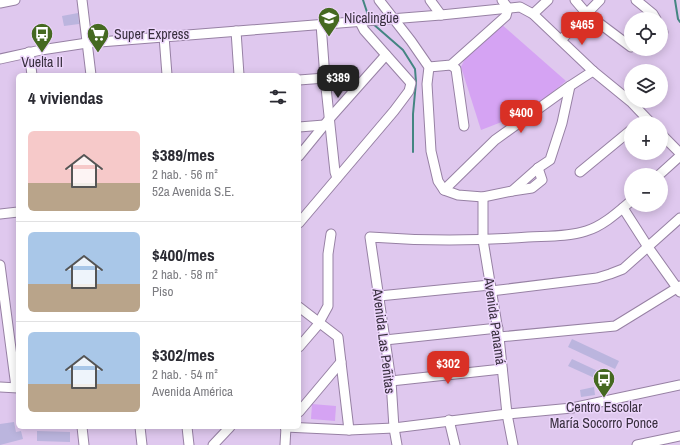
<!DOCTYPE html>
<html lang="es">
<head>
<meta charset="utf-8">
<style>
  :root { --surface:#fff; --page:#f2f2f3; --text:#2b2b33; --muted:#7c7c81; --line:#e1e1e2; --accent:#d93025 }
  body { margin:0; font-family:"Archivo Narrow",sans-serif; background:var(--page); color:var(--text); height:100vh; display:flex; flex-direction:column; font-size:15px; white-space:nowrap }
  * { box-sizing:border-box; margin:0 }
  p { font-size:13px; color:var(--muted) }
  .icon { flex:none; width:22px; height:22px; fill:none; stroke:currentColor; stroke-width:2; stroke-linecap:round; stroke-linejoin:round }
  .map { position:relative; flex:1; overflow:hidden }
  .drawer { position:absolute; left:16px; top:73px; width:285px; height:356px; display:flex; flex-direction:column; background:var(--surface); border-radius:6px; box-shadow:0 2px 10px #0003 }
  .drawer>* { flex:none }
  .tools { position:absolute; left:624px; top:12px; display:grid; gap:8px }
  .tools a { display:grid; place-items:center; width:44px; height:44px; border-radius:50%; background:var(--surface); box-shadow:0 2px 10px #0003; font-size:20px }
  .price { position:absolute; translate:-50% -34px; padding:0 9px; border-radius:8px; background:var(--accent); color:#fff; font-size:13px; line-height:26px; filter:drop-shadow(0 1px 2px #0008) }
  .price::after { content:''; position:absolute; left:50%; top:24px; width:12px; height:9px; margin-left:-6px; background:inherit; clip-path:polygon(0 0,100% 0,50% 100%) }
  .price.on { background:#222; color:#fff }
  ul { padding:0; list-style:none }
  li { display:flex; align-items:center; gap:12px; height:100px; padding:0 12px }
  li+li { border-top:1px solid var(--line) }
  li span { display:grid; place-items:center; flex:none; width:112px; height:80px; border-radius:6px; color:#555 }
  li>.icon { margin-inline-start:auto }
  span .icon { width:48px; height:48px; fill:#fffc; stroke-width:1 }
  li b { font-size:17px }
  h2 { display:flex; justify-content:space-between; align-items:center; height:48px; padding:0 12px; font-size:17px }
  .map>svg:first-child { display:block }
</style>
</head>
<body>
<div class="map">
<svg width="680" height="445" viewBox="0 0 680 445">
  <rect width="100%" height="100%" fill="#dfc8ee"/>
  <g fill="#d5a3f3">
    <polygon points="500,23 566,81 530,111 481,130 461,67 468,52"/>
    <polygon points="312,404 336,406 335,421 311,419"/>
  </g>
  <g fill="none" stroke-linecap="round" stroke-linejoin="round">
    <g stroke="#448582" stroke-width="2">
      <polyline points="363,0 369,18"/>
      <polyline points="675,0 678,19 680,22"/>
      <polyline points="372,23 403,50 415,69 416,82 413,114 413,152"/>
    </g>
  </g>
  <g fill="#bbb5de">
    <polygon points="78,13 79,24 64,26 62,16"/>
    <polygon points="572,339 619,361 615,369 568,347"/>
    <polygon points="572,359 613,378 610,385 568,366"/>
    <polygon points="594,387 595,395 581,397 580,390"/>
    <polygon points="14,422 16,432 21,431 23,439 0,445 0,424"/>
    <polygon points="37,431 70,432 70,442 37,441"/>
  </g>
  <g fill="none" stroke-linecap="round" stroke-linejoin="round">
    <g stroke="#9781a4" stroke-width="11">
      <g id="minor">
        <polyline points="82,0 91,75"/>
        <polyline points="379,0 411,41 429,67 427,84 431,151 438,181 444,190 458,195 483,197 512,191 538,168 550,160 562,123 570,86"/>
        <polyline points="430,0 441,15"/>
        <polyline points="575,0 587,14 631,47"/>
        <polyline points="636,0 653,14 656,19"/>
        <polyline points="0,3 15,0"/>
        <polyline points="533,14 548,0"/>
        <polyline points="321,24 325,78 335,172 337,178"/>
        <polyline points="236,31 239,75"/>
        <polyline points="661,34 663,32"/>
        <polyline points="164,36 167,75"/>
        <polyline points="561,40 600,0"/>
        <polyline points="29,52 32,75"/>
        <polyline points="0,59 41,50 87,43 441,15 520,7 533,14 593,71 631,102 651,123"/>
        <polyline points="451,65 456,69 464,126"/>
        <polyline points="429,67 451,65 506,16 508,8 502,0"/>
        <polyline points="299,80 325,78"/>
        <polyline points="299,127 324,125"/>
        <polyline points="661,134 680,153"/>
        <polyline points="299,156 330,118 386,55"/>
        <polyline points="580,172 631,130"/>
        <polyline points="659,175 680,156"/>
        <polyline points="444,190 495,140 570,86 593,71"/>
        <polyline points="512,191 532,188 542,180 538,168"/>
        <polyline points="483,197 483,240 499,337 507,414 513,445"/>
        <polyline points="623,208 648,247 680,292"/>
        <polyline points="0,214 18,212"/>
        <polyline points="299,223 394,111 409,91 411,83 364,30 360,22"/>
        <polyline points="0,265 16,387"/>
        <polyline points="491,291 597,278 610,274 623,269 680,218"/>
        <polyline points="379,296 490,285"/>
        <polyline points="299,307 338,337 349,430"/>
        <polyline points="499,337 615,326 680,286"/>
        <polyline points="385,340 498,328"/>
        <polyline points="299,347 317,326 328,306 328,254 331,234"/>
        <polyline points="391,381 502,369"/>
        <polyline points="0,387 18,388"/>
        <polyline points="299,412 341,362"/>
        <polyline points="449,420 455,445"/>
        <polyline points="82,427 84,445"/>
        <polyline points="140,427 142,445"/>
        <polyline points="187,427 189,445"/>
        <polyline points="285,427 349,430 394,428 507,414 572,408 680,385"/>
        <polyline points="213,445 230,427"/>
        <polyline points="285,445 286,427"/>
        <path d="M397,445L394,428L391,381L370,237C423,241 476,241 528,237C547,236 568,237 586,231C603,226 618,212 631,201"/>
        <polyline points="637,445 680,436"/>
      </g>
    </g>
    <use href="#minor" stroke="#fff" stroke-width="9"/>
  </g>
  <defs>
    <g id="school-pin" transform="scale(1.15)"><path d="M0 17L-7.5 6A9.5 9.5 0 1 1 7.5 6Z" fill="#456921" stroke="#ecd5fb"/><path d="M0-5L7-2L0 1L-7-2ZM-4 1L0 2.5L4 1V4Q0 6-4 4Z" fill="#fff"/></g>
    <g id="bus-pin" transform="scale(1.15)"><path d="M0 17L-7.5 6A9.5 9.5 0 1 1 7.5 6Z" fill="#456921" stroke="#ecd5fb"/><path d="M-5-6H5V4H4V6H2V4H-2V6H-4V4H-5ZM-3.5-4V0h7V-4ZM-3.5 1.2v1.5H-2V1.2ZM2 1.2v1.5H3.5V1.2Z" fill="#fff"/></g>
    <g id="supermarket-pin" transform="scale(1.15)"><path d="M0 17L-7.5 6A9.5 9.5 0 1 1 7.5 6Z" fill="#456921" stroke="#ecd5fb"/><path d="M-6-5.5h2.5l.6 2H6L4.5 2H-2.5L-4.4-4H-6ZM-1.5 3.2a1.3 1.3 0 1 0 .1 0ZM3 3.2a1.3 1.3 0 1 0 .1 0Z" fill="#fff"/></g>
  </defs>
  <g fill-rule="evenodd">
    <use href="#school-pin" x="329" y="18"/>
    <use href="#bus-pin" x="42" y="34"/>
    <use href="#supermarket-pin" x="98" y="34"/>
    <use href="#bus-pin" x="604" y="379"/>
  </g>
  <g text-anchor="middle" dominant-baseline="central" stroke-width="3" stroke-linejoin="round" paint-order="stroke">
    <g font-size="14" fill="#382f3e" stroke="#ecd5fb" text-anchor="start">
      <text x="344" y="18">Nicalingüe</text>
      <text x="114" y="34">Super Express</text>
      <text x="42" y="62" text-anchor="middle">Vuelta II</text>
      <text x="604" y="407" text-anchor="middle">Centro Escolar<tspan x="604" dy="16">María Socorro Ponce</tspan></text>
    </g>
    <g font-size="14" fill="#382f3e" stroke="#ecd5fb">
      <text transform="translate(495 321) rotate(82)">Avenida Panamá</text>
      <text transform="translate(384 341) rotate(83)">Avenida Las Peñitas</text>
    </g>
  </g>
</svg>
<div class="tools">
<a><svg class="icon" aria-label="locate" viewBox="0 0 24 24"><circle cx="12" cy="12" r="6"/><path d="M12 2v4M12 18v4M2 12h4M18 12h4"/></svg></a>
<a><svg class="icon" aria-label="layers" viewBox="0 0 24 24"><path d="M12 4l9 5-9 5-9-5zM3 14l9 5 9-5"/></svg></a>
<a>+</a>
<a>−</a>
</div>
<b class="price" style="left:582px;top:46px">$465</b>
<b class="price on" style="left:338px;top:99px">$389</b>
<b class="price" style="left:521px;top:134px">$400</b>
<b class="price" style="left:448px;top:385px">$302</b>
<section class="drawer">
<h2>4 viviendas<svg class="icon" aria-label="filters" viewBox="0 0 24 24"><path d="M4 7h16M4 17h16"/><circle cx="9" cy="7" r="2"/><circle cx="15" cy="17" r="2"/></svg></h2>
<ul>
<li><span style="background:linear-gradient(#f6c9c9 65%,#b9a48a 0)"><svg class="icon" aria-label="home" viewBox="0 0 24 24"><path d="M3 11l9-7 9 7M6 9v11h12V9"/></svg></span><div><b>$389/mes</b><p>2 hab. · 56 m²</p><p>52a Avenida S.E.</p></div></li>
<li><span style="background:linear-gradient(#a9c7e8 65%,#b9a48a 0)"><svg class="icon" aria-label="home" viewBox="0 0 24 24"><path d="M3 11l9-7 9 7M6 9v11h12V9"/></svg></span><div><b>$400/mes</b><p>2 hab. · 58 m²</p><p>Piso</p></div></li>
<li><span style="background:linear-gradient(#a9c7e8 65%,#b9a48a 0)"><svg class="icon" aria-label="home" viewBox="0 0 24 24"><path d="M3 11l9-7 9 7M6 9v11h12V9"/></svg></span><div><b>$302/mes</b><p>2 hab. · 54 m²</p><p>Avenida América</p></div></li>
</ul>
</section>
</div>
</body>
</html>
